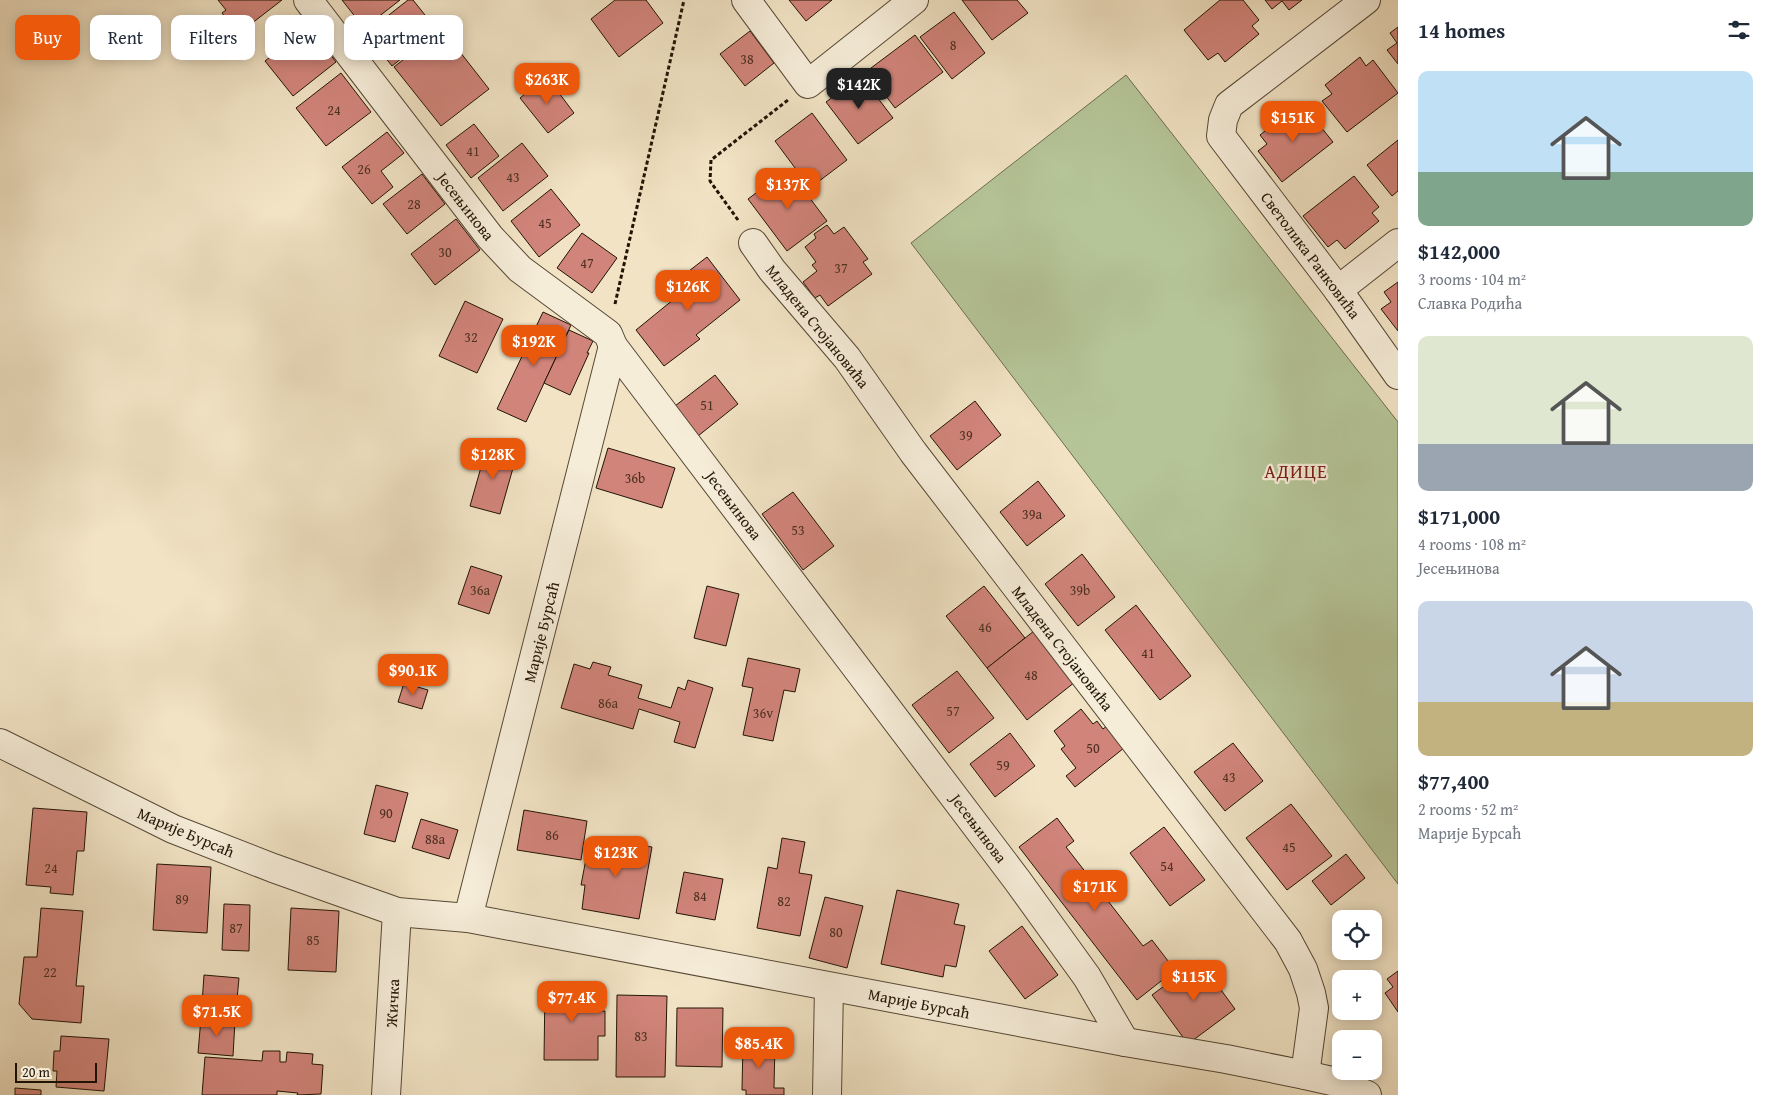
<!DOCTYPE html>
<html lang="en">
<head>
<meta charset="utf-8">
<style>
  :root { --surface:#fff; --page:#f2f2f3; --text:#1f2937; --muted:#747a83; --accent:#ea580c }
  body { margin:0; font-family:"Gentium Book Plus",serif; background:var(--page); color:var(--text); height:100vh; display:flex; flex-direction:column; font-size:19px; white-space:nowrap }
  * { box-sizing:border-box; margin:0 }
  p { font-size:16px; color:var(--muted) }
  .icon { flex:none; width:28px; height:28px; fill:none; stroke:currentColor; stroke-width:2; stroke-linecap:round; stroke-linejoin:round }
  .map { position:relative; flex:1; overflow:hidden }
  .sheet { display:flex; flex-direction:column; background:var(--surface); width:375px }
  .sheet>* { flex:none }
  .guide { position:absolute; left:15px; top:15px; width:475px; height:45px; display:flex; gap:10px }
  .fabs { position:absolute; left:1332px; top:910px; display:grid; gap:10px }
  .fabs a { display:grid; place-items:center; width:50px; height:50px; border-radius:10px; background:var(--surface); box-shadow:0 2px 12px #0003; font-size:25px }
  .scale { position:absolute; left:15px; bottom:12px; width:82px; box-sizing:border-box; padding-left:5px; border:2px solid #221405; border-top:0; font-size:14px; line-height:18px; white-space:nowrap; color:#221405; -webkit-text-stroke:4px #f6edd9; paint-order:stroke }
  .price { position:absolute; translate:-50% -42px; padding:0 11px; border-radius:10px; background:var(--accent); color:#fff; font-size:16px; line-height:32px; filter:drop-shadow(0 1px 2px #0008) }
  .price::after { content:''; position:absolute; left:50%; top:30px; width:15px; height:11px; margin-left:-8px; background:inherit; clip-path:polygon(0 0,100% 0,50% 100%) }
  .price.selected { background:#222; color:#fff }
  ul { padding:0; list-style:none }
  li { display:grid; align-content:center; gap:10px; height:265px; padding:0 20px }
  li span { display:grid; place-items:center; height:155px; border-radius:10px; color:#555 }
  li>.icon { margin-inline-start:auto }
  span .icon { width:90px; height:90px; fill:#fffc; stroke-width:1 }
  li b { font-size:21px }
  h2 { display:flex; justify-content:space-between; align-items:center; height:60px; padding:0 20px; font-size:21px }
  .chip { padding:0 18px; border-radius:10px; background:var(--surface); box-shadow:0 2px 12px #0003; font-size:18px; line-height:45px }
  .chip.selected { background:var(--accent); color:#fff }
  main { display:flex; flex:1; min-height:0 }
  .map>svg:first-child { display:block }
</style>
</head>
<body>
<main>
<div class="map">
<svg width="1398" height="1095" viewBox="0 0 1398 1095">
  <rect width="100%" height="100%" fill="#f1e3c4"/>
  <filter id="stains"><feTurbulence type="fractalNoise" baseFrequency=".004" numOctaves="4"/><feColorMatrix values="0 0 0 0 .2 0 0 0 0 .09 0 0 0 0 .02 0 0 0 .5 -.17"/></filter>
  <radialGradient id="worn" r=".72"><stop offset=".6" stop-color="#630" stop-opacity="0"/><stop offset="1" stop-color="#630" stop-opacity=".3"/></radialGradient>
  <polygon fill="#b5c598" stroke="#6c6c4e" points="1126,75 1398,422 1398,884 911,243"/>
  <g fill="#d1847a" stroke="#221405">
    <polygon points="218,0 282,0 238,34 222,13 226,10"/>
    <polygon points="342,0 400,0 364,28"/>
    <polygon points="408,0 413,0 437,30 392,66 366,33"/>
    <polygon points="615,0 646,0 663,23 619,57 591,19"/>
    <polygon points="789,0 832,0 806,21"/>
    <polygon points="962,0 1017,0 1028,13 992,40"/>
    <polygon points="1220,0 1243,0 1259,20 1252,26 1259,34 1225,62 1218,53 1208,60 1184,30"/>
    <polygon points="1265,0 1302,0 1289,10 1282,1 1272,9"/>
    <polygon points="954,12 985,53 952,79 920,37"/>
    <polygon points="309,27 336,62 293,96 265,61"/>
    <polygon points="1398,27 1398,64 1387,50 1397,43 1390,33"/>
    <polygon points="442,29 489,89 441,126 394,67"/>
    <polygon points="750,31 774,63 745,86 720,54"/>
    <polygon points="915,35 943,72 895,108 867,71"/>
    <polygon points="1360,57 1366,66 1373,60 1398,93 1347,132 1322,101 1332,94 1325,85"/>
    <polygon points="341,73 371,112 326,146 296,108"/>
    <polygon points="861,76 893,118 858,144 826,102"/>
    <polygon points="547,77 574,113 548,133 520,98"/>
    <polygon points="1295,107 1301,116 1308,111 1333,142 1282,182 1258,151 1267,144 1260,135"/>
    <polygon points="812,113 847,160 810,188 775,141"/>
    <polygon points="474,124 499,156 471,178 446,145"/>
    <polygon points="387,132 404,153 381,171 393,187 372,204 342,167"/>
    <polygon points="1398,140 1398,191 1392,196 1367,165"/>
    <polygon points="522,143 548,176 503,211 478,178"/>
    <polygon points="788,169 827,221 787,251 748,199"/>
    <polygon points="422,174 445,204 407,234 383,204"/>
    <polygon points="1354,176 1379,207 1372,213 1379,221 1345,249 1337,240 1328,247 1303,216"/>
    <polygon points="551,189 580,225 539,257 511,221"/>
    <polygon points="456,219 480,250 435,285 411,254"/>
    <polygon points="827,225 834,234 844,227 868,259 863,262 872,274 828,306 820,295 815,298 803,282 817,271 812,265 816,262 805,247 816,238 814,234"/>
    <polygon points="582,233 617,258 592,293 557,268"/>
    <polygon points="707,257 740,300 696,335 700,339 664,366 636,330 679,295 671,285"/>
    <polygon points="1398,282 1398,331 1381,309 1391,302 1384,292"/>
    <polygon points="465,301 503,319 477,373 439,356"/>
    <polygon points="543,312 571,325 526,422 497,409"/>
    <polygon points="569,330 593,341 587,353 589,353 570,395 544,383"/>
    <polygon points="715,375 738,404 698,436 675,406"/>
    <polygon points="975,401 1001,435 957,470 930,436"/>
    <polygon points="487,446 517,454 500,514 470,506"/>
    <polygon points="608,448 675,468 662,508 596,488"/>
    <polygon points="1038,481 1065,516 1027,546 1000,512"/>
    <polygon points="793,492 834,546 803,570 762,514"/>
    <polygon points="1082,554 1115,597 1078,626 1045,584"/>
    <polygon points="471,566 502,576 489,614 458,604"/>
    <polygon points="707,586 739,594 726,646 694,638"/>
    <polygon points="984,586 1025,638 987,668 946,616"/>
    <polygon points="1136,605 1191,676 1160,700 1105,630"/>
    <polygon points="1034,631 1075,682 1027,720 987,668"/>
    <polygon points="748,658 800,669 795,692 784,690 773,741 743,735 753,688 742,686"/>
    <polygon points="593,662 611,667 608,675 642,685 638,698 671,708 678,687 685,690 688,680 713,688 695,748 674,742 680,722 639,709 633,729 561,708 574,664 590,669"/>
    <polygon points="957,671 994,718 949,753 912,705"/>
    <polygon points="404,683 428,690 422,709 398,702"/>
    <polygon points="1081,709 1093,724 1097,721 1103,729 1112,722 1129,744 1075,787 1066,776 1076,768 1061,749 1065,746 1054,731"/>
    <polygon points="1010,733 1035,766 995,797 970,764"/>
    <polygon points="1233,743 1263,781 1225,811 1194,772"/>
    <polygon points="376,785 408,793 395,842 364,834"/>
    <polygon points="1291,804 1332,856 1287,890 1246,838"/>
    <polygon points="33,808 87,812 84,851 77,851 73,895 50,893 51,887 26,885"/>
    <polygon points="524,810 587,821 581,860 517,850"/>
    <polygon points="1057,818 1074,841 1066,847 1143,946 1152,940 1175,970 1137,1000 1019,847"/>
    <polygon points="421,819 458,830 449,859 412,848"/>
    <polygon points="1164,827 1205,880 1170,906 1130,853"/>
    <polygon points="594,838 652,847 639,919 582,909 585,885 581,885 586,859 590,860"/>
    <polygon points="782,838 805,842 799,873 812,875 800,936 757,928 768,867 777,869"/>
    <polygon points="1346,854 1365,878 1331,905 1312,881"/>
    <polygon points="157,864 211,867 207,933 153,930"/>
    <polygon points="684,872 723,879 715,920 676,913"/>
    <polygon points="897,890 959,904 954,924 965,926 956,967 945,965 943,977 881,964"/>
    <polygon points="825,897 863,906 847,968 809,958"/>
    <polygon points="224,904 250,905 249,951 222,950"/>
    <polygon points="41,908 83,911 76,986 84,986 81,1023 32,1019 19,1004 24,957 37,957"/>
    <polygon points="291,908 339,911 336,972 288,970"/>
    <polygon points="1022,926 1058,975 1025,999 989,951"/>
    <polygon points="1199,960 1235,1009 1188,1044 1152,995"/>
    <polygon points="1398,971 1398,1012 1385,993 1393,987 1387,979"/>
    <polygon points="204,975 239,978 235,1021 201,1018"/>
    <polygon points="545,985 598,986 598,1011 605,1011 605,1036 598,1036 598,1060 544,1060"/>
    <polygon points="617,995 667,996 665,1077 616,1077"/>
    <polygon points="677,1008 723,1008 722,1067 676,1066"/>
    <polygon points="201,1018 235,1021 233,1056 198,1053"/>
    <polygon points="61,1036 109,1039 104,1091 56,1087 57,1071 53,1071 54,1051 60,1051"/>
    <polygon points="743,1042 775,1042 774,1088 784,1088 784,1095 746,1095 746,1090 742,1090"/>
    <polygon points="263,1051 280,1051 280,1062 286,1062 287,1052 313,1054 312,1064 323,1065 321,1094 297,1095 298,1093 277,1091 277,1095 202,1095 205,1057 262,1061"/>
    <polygon points="15,1088 41,1090 41,1095 15,1095"/>
  </g>
  <g fill="none" stroke-linecap="round" stroke-linejoin="round">
    <g stroke="#564835" stroke-width="30">
      <g id="street">
        <polyline points="308,0 490,237 520,269 608,334 613,346 1017,880 1087,977 1125,1042"/>
        <polyline points="746,0 808,84 914,0"/>
        <polyline points="1366,0 1229,105 1223,120 1221,136 1338,290 1398,375"/>
        <polyline points="753,243 772,270 847,358 913,452 1288,941 1303,969 1311,993 1314,1008 1305,1075"/>
        <polyline points="1338,290 1398,243"/>
        <polyline points="0,743 173,829 273,868 397,912 468,918 1125,1042 1226,1059 1305,1075 1336,1082 1367,1095"/>
        <polyline points="468,918 613,346"/>
        <polyline points="386,1095 397,912"/>
        <polyline points="827,1095 829,987"/>
      </g>
    </g>
    <g stroke="#221405" stroke-width="3" stroke-dasharray="4 2.5" stroke-linecap="butt">
      <polyline points="738,220 710,181 711,160 788,100"/>
      <polyline points="615,304 684,0"/>
    </g>
    <use href="#street" stroke="#f6edd9" stroke-width="28"/>
  </g>
  <g text-anchor="middle" dominant-baseline="central" stroke-width="4.5" stroke-linejoin="round" paint-order="stroke">
    <g font-size="14" fill="#4e3022">
      <text x="953" y="45">8</text>
      <text x="747" y="59">38</text>
      <text x="334" y="110">24</text>
      <text x="473" y="151">41</text>
      <text x="364" y="169">26</text>
      <text x="513" y="177">43</text>
      <text x="414" y="204">28</text>
      <text x="545" y="223">45</text>
      <text x="445" y="252">30</text>
      <text x="587" y="263">47</text>
      <text x="841" y="268">37</text>
      <text x="471" y="337">32</text>
      <text x="707" y="405">51</text>
      <text x="966" y="435">39</text>
      <text x="635" y="478">36b</text>
      <text x="1032" y="514">39a</text>
      <text x="798" y="530">53</text>
      <text x="480" y="590">36a</text>
      <text x="1080" y="590">39b</text>
      <text x="985" y="627">46</text>
      <text x="1148" y="653">41</text>
      <text x="1031" y="675">48</text>
      <text x="608" y="703">86a</text>
      <text x="953" y="711">57</text>
      <text x="763" y="713">36v</text>
      <text x="1093" y="748">50</text>
      <text x="1003" y="765">59</text>
      <text x="1229" y="777">43</text>
      <text x="386" y="813">90</text>
      <text x="552" y="835">86</text>
      <text x="435" y="839">88a</text>
      <text x="1289" y="847">45</text>
      <text x="1167" y="866">54</text>
      <text x="51" y="868">24</text>
      <text x="700" y="896">84</text>
      <text x="182" y="899">89</text>
      <text x="784" y="901">82</text>
      <text x="236" y="928">87</text>
      <text x="836" y="932">80</text>
      <text x="313" y="940">85</text>
      <text x="50" y="972">22</text>
      <text x="641" y="1036">83</text>
    </g>
    <g font-size="16" fill="#221405" stroke="#f6edd9">
      <text transform="translate(466 206) rotate(52)">Јесењинова</text>
      <text transform="translate(1311 255) rotate(53)">Светолика Ранковића</text>
      <text transform="translate(818 326) rotate(51)">Младена Стојановића</text>
      <text transform="translate(734 505) rotate(53)">Јесењинова</text>
      <text transform="translate(541 632) rotate(-76)">Марије Бурсаћ</text>
      <text transform="translate(1063 648) rotate(52)">Младена Стојановића</text>
      <text transform="translate(979 828) rotate(53)">Јесењинова</text>
      <text transform="translate(186 832) rotate(23)">Марије Бурсаћ</text>
      <text transform="translate(392 1003) rotate(-87)">Жичка</text>
      <text transform="translate(919 1003) rotate(11)">Марије Бурсаћ</text>
    </g>
    <g font-size="19" letter-spacing="1" fill="#7a1f14" stroke="#f6edd9">
      <text x="1296" y="471">АДИЦЕ</text>
    </g>
  </g>
  <rect width="100%" height="100%" filter="url(#stains)"/>
  <rect width="100%" height="100%" fill="url(#worn)"/>
</svg>
<div class="fabs">
<a><svg class="icon" aria-label="locate" viewBox="0 0 24 24"><circle cx="12" cy="12" r="6"/><path d="M12 2v4M12 18v4M2 12h4M18 12h4"/></svg></a>
<a>+</a>
<a>−</a>
</div>
<div class="scale">20 m</div>
<b class="price" style="left:547px;top:105px">$263K</b>
<b class="price selected" style="left:859px;top:110px">$142K</b>
<b class="price" style="left:1293px;top:143px">$151K</b>
<b class="price" style="left:788px;top:210px">$137K</b>
<b class="price" style="left:688px;top:312px">$126K</b>
<b class="price" style="left:534px;top:367px">$192K</b>
<b class="price" style="left:493px;top:480px">$128K</b>
<b class="price" style="left:413px;top:696px">$90.1K</b>
<b class="price" style="left:616px;top:878px">$123K</b>
<b class="price" style="left:1095px;top:912px">$171K</b>
<b class="price" style="left:1194px;top:1002px">$115K</b>
<b class="price" style="left:572px;top:1023px">$77.4K</b>
<b class="price" style="left:217px;top:1037px">$71.5K</b>
<b class="price" style="left:759px;top:1069px">$85.4K</b>
<div class="guide">
<a class="chip selected">Buy</a>
<a class="chip">Rent</a>
<a class="chip">Filters</a>
<a class="chip">New</a>
<a class="chip">Apartment</a>
</div>
</div>
<section class="sheet">
<h2>14 homes<svg class="icon" aria-label="filters" viewBox="0 0 24 24"><path d="M4 7h16M4 17h16"/><circle cx="9" cy="7" r="2"/><circle cx="15" cy="17" r="2"/></svg></h2>
<ul>
<li><span style="background:linear-gradient(#bfe0f5 65%,#7fa58c 0)"><svg class="icon" aria-label="home" viewBox="0 0 24 24"><path d="M3 11l9-7 9 7M6 9v11h12V9"/></svg></span><div><b>$142,000</b><p>3 rooms · 104 m²</p><p>Славка Родића</p></div></li>
<li><span style="background:linear-gradient(#dfe7d0 70%,#9aa5b1 0)"><svg class="icon" aria-label="home" viewBox="0 0 24 24"><path d="M3 11l9-7 9 7M6 9v11h12V9"/></svg></span><div><b>$171,000</b><p>4 rooms · 108 m²</p><p>Јесењинова</p></div></li>
<li><span style="background:linear-gradient(#c9d6e8 65%,#c2b280 0)"><svg class="icon" aria-label="home" viewBox="0 0 24 24"><path d="M3 11l9-7 9 7M6 9v11h12V9"/></svg></span><div><b>$77,400</b><p>2 rooms · 52 m²</p><p>Марије Бурсаћ</p></div></li>
</ul>
</section>
</main>
</body>
</html>
